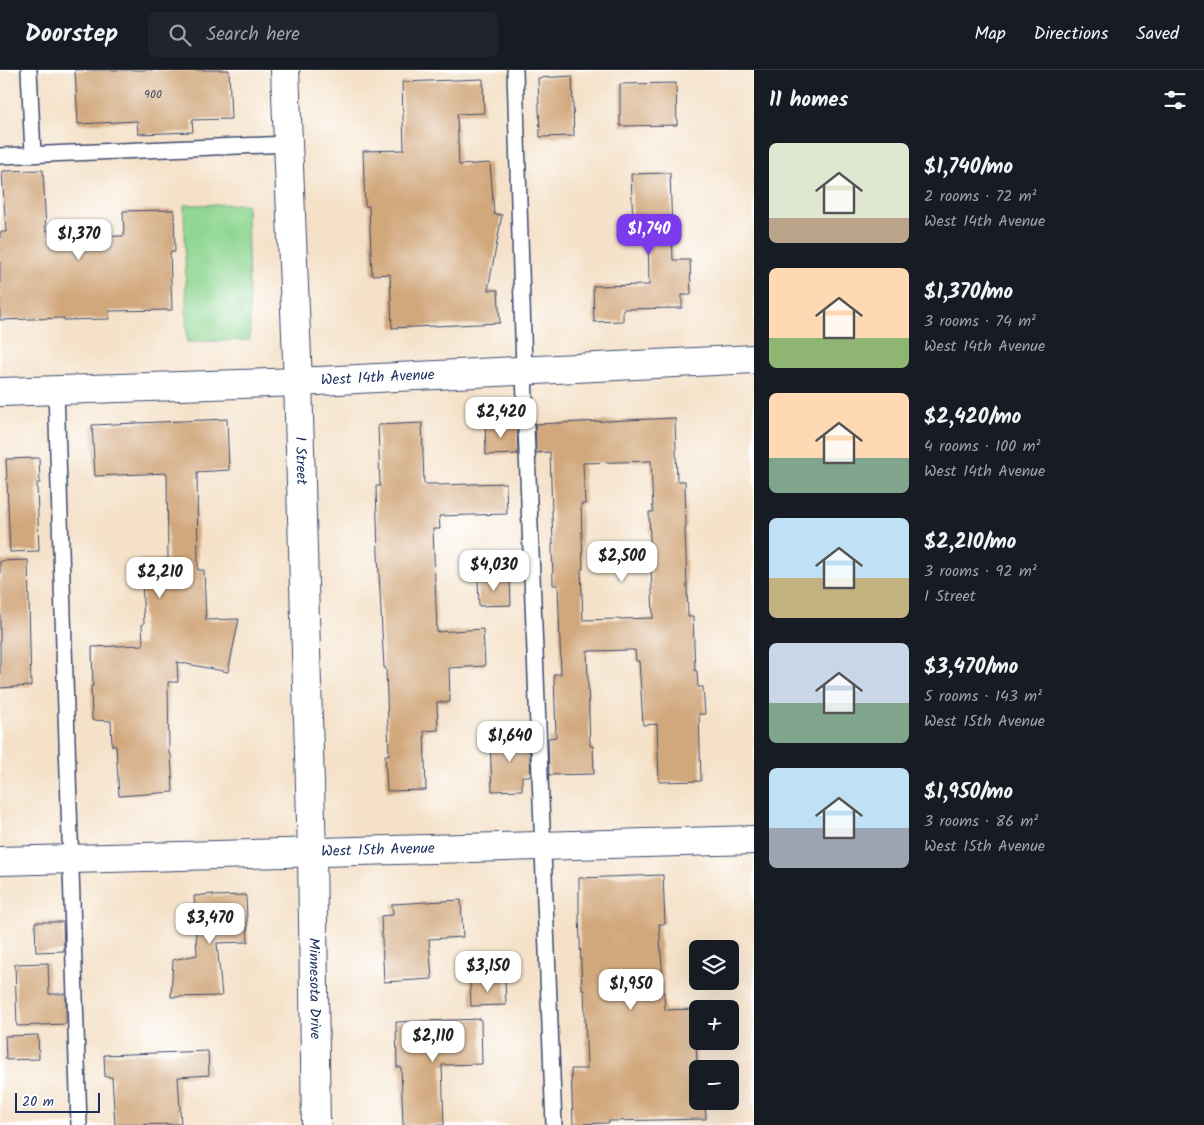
<!DOCTYPE html>
<html lang="en">
<head>
<meta charset="utf-8">
<style>
  :root { --surface:#171b24; --page:#20242c; --text:#f1f3f6; --muted:#9ea1a6; --line:#363941; --accent:#7c3aed }
  body { margin:0; font-family:Kalam,sans-serif; background:var(--page); color:var(--text); height:100vh; display:flex; flex-direction:column; font-size:19px; white-space:nowrap }
  * { box-sizing:border-box; margin:0 }
  p { font-size:16px; color:var(--muted) }
  .icon { flex:none; width:28px; height:28px; fill:none; stroke:currentColor; stroke-width:2; stroke-linecap:round; stroke-linejoin:round }
  .map { position:relative; flex:1; overflow:hidden }
  .drawer { display:flex; flex-direction:column; background:var(--surface); width:450px }
  .drawer>* { flex:none }
  .tools { position:absolute; left:689px; top:870px; display:grid; gap:10px }
  .tools a { display:grid; place-items:center; width:50px; height:50px; border-radius:8px; background:var(--surface); box-shadow:0 5px 20px #0002; font-size:25px }
  .scale { position:absolute; left:15px; bottom:12px; width:85px; box-sizing:border-box; padding-left:5px; border:2px solid #1b2f5e; border-top:0; font-size:14px; line-height:18px; white-space:nowrap; color:#1b2f5e; -webkit-text-stroke:4px #fff; paint-order:stroke }
  .price { position:absolute; translate:-50% -42px; padding:0 11px; border-radius:10px; background:#fff; color:#222; font-size:16px; line-height:32px; filter:drop-shadow(0 1px 2px #0008) }
  .price::after { content:''; position:absolute; left:50%; top:30px; width:15px; height:11px; margin-left:-8px; background:inherit; clip-path:polygon(0 0,100% 0,50% 100%) }
  .price.current { background:var(--accent); color:#fff }
  ul { padding:0; list-style:none }
  li { display:flex; align-items:center; gap:15px; height:125px; padding:0 15px }
  li span { display:grid; place-items:center; flex:none; width:140px; height:100px; border-radius:8px; color:#555 }
  li>.icon { margin-inline-start:auto }
  span .icon { width:60px; height:60px; fill:#fffc; stroke-width:1 }
  li b { font-size:21px }
  h2 { display:flex; justify-content:space-between; align-items:center; height:60px; padding:0 15px; font-size:21px }
  header { display:flex; align-items:center; gap:30px; box-sizing:border-box; height:70px; padding:0 25px; background:var(--surface); border-bottom:1px solid var(--line) }
  header strong { font-size:24px }
  nav { display:flex; gap:28px; margin-inline-start:auto; font-size:18px }
  .search { width:350px; height:45px; background:var(--page); display:flex; align-items:center; gap:12px; box-sizing:border-box; padding:0 18px; border-radius:8px; color:var(--muted); font-size:19px }
  main { display:flex; flex:1; min-height:0 }
  .map>svg:first-child { display:block }
</style>
</head>
<body>
<header>
<strong>Doorstep</strong>
<div class="search"><svg class="icon" aria-label="search" viewBox="0 0 24 24"><circle cx="10" cy="10" r="6"/><path d="M15 15l6 6"/></svg>Search here</div>
<nav><a>Map</a><a>Directions</a><a>Saved</a></nav>
</header>
<main>
<div class="map">
<svg width="754" height="1055" viewBox="0 0 754 1055">
  <rect width="100%" height="100%" fill="#fff"/>
  <filter id="ink" filterUnits="userSpaceOnUse"><feTurbulence type="fractalNoise" baseFrequency=".02" numOctaves="2"/><feDisplacementMap in="SourceGraphic" scale="10" xChannelSelector="R" yChannelSelector="G"/><feConvolveMatrix kernelMatrix="1 2 1 2 8 2 1 2 1" color-interpolation-filters="sRGB"/></filter>
  <filter id="wash" filterUnits="userSpaceOnUse"><feTurbulence type="fractalNoise" baseFrequency=".0096" numOctaves="4" result="noise"/><feDisplacementMap in="SourceGraphic" scale="20" xChannelSelector="R" yChannelSelector="G"/><feGaussianBlur stdDeviation="1.12" result="paint"/><feColorMatrix in="noise" values="0 0 0 0 0 0 0 0 0 0 0 0 0 0 0 0 0 1.4 0 .05"/><feComposite in="paint" operator="in"/></filter>
  <g filter="url(#wash)">
    <rect width="100%" height="100%" fill="#f4e1c8"/>
    <polygon fill="#8ed691" stroke="#548278" points="247,134 250,270 187,272 184,135"/>
    <g id="blocks">
      <g fill="#d1a77c" fill-rule="evenodd">
        <polygon points="75,0 229,0 231,49 192,50 193,62 138,64 137,51 78,54"/>
        <polygon points="572,6 574,66 540,67 538,8"/>
        <polygon points="483,9 484,43 457,44 459,95 490,93 494,144 502,145 488,220 498,220 500,253 392,258 390,204 372,205 369,136 365,136 363,81 404,80 402,12"/>
        <polygon points="676,13 677,55 620,56 620,14"/>
        <polygon points="43,100 46,161 49,160 49,167 124,166 123,141 174,140 175,182 170,182 172,240 109,241 109,249 64,250 64,248 0,250 0,162 6,162 2,101"/>
        <polygon points="670,103 673,190 690,190 691,225 682,225 682,238 623,239 623,251 594,252 593,216 649,215 648,154 633,155 631,104"/>
        <path d="M675,348L677,411H685L686,458H685L688,547H693L695,601H697L698,617H703L705,644H699L701,711L659,712L657,654L643,655L639,591H636L635,580L587,581L590,676H593L594,704L549,705L548,668L556,667L554,604H561L558,515H553L552,474H553L550,382L536,383L535,354ZM651,391L653,442H649L653,548L583,550L581,499H583L581,434H585L583,393Z"/>
        <polygon points="227,349 229,400 197,402 198,500 204,500 206,550 239,549 228,602 177,592 178,612 168,612 169,684 171,684 173,722 119,726 116,676 112,676 111,651 92,650 91,616 93,616 92,577 143,575 142,554 144,554 141,490 168,489 167,403 95,406 92,355"/>
        <polygon points="422,353 424,414 438,414 438,415 506,413 507,444 439,446 440,459 433,459 437,562 483,559 485,596 449,598 450,632 437,632 438,660 424,661 426,720 387,721 385,685 389,685 386,598 384,598 378,484 376,416 380,416 378,355"/>
        <polygon points="513,353 513,355 517,354 518,384 486,385 485,354"/>
        <polygon points="39,388 40,413 37,413 39,481 10,482 6,389"/>
        <polygon points="28,490 31,616 0,618 0,491"/>
        <polygon points="510,509 511,535 479,536 478,510"/>
        <polygon points="529,668 531,706 522,706 522,720 492,721 490,670"/>
        <polygon points="663,805 665,854 659,854 665,940 695,939 697,998 704,998 698,999 698,1031 705,1031 706,1049 609,1051 609,1053 573,1054 571,999 587,999 584,920 582,920 579,845 579,808"/>
        <polygon points="213,824 213,826 246,825 248,872 217,873 222,926 171,927 173,890 197,885 194,826"/>
        <polygon points="461,830 463,867 429,869 432,909 384,912 381,846 393,845 392,834"/>
        <polygon points="35,852 63,852 64,881 36,882"/>
        <polygon points="48,893 49,924 66,924 66,954 17,956 15,894"/>
        <polygon points="505,910 506,935 471,936 470,911"/>
        <polygon points="481,949 482,994 442,995 444,1055 403,1055 401,997 397,997 396,952"/>
        <polygon points="38,965 39,989 6,990 5,966"/>
        <polygon points="208,981 209,1005 178,1007 181,1054 115,1055 112,1007 105,1007 104,985"/>
      </g>
    </g>
  </g>
  <g filter="url(#ink)">
    <use href="#blocks" fill-opacity="0" stroke="#3c4a6e" stroke-width="1"/>
    <g fill="none" stroke-linecap="round" stroke-linejoin="round">
      <g stroke="#3c4a6e" stroke-width="18">
        <g id="service">
          <polyline points="29,0 33,84"/>
          <polyline points="515,0 525,332 554,1055"/>
          <polyline points="0,86 288,74"/>
          <polyline points="56,320 79,1055"/>
        </g>
      </g>
      <g stroke="#3c4a6e" stroke-width="30">
        <g id="minor">
          <path id="s1" d="M0,322L298,312L754,289"/>
        </g>
      </g>
      <g stroke="#3c4a6e" stroke-width="30">
        <g id="secondary">
          <path id="s2" d="M0,791L754,770"/>
        </g>
      </g>
      <g stroke="#3c4a6e" stroke-width="30">
        <g id="primary">
          <path id="s3" d="M285,0L298,312L312,783L316,1055"/>
        </g>
      </g>
      <use href="#service" stroke="#fff" stroke-width="15"/>
      <use href="#minor" stroke="#fff" stroke-width="28"/>
      <use href="#secondary" stroke="#fff" stroke-width="28"/>
      <use href="#primary" stroke="#fff" stroke-width="28"/>
    </g>
  </g>
  <g text-anchor="middle" dominant-baseline="central" stroke-width="4.5" stroke-linejoin="round" paint-order="stroke">
    <g font-size="12" fill="#484d66">
      <text x="153" y="24">900</text>
    </g>
    <g font-size="15" fill="#1b2f5e" stroke="#fff">
      <text stroke="none"><textPath href="#s1" startOffset="378">West 14th Avenue</textPath></text>
      <text stroke="none"><textPath href="#s3" startOffset="391">I Street</textPath></text>
      <text stroke="none"><textPath href="#s2" startOffset="378">West 15th Avenue</textPath></text>
      <text stroke="none"><textPath href="#s3" startOffset="919">Minnesota Drive</textPath></text>
    </g>
  </g>
</svg>
<div class="tools">
<a><svg class="icon" aria-label="layers" viewBox="0 0 24 24"><path d="M12 4l9 5-9 5-9-5zM3 14l9 5 9-5"/></svg></a>
<a>+</a>
<a>−</a>
</div>
<div class="scale">20 m</div>
<b class="price current" style="left:649px;top:186px">$1,740</b>
<b class="price" style="left:79px;top:191px">$1,370</b>
<b class="price" style="left:501px;top:369px">$2,420</b>
<b class="price" style="left:622px;top:513px">$2,500</b>
<b class="price" style="left:494px;top:522px">$4,030</b>
<b class="price" style="left:160px;top:529px">$2,210</b>
<b class="price" style="left:510px;top:693px">$1,640</b>
<b class="price" style="left:210px;top:875px">$3,470</b>
<b class="price" style="left:488px;top:923px">$3,150</b>
<b class="price" style="left:631px;top:941px">$1,950</b>
<b class="price" style="left:433px;top:993px">$2,110</b>
</div>
<section class="drawer">
<h2>11 homes<svg class="icon" aria-label="filters" viewBox="0 0 24 24"><path d="M4 7h16M4 17h16"/><circle cx="9" cy="7" r="2"/><circle cx="15" cy="17" r="2"/></svg></h2>
<ul>
<li><span style="background:linear-gradient(#dfe7d0 75%,#b9a48a 0)"><svg class="icon" aria-label="home" viewBox="0 0 24 24"><path d="M3 11l9-7 9 7M6 9v11h12V9"/></svg></span><div><b>$1,740/mo</b><p>2 rooms · 72 m²</p><p>West 14th Avenue</p></div></li>
<li><span style="background:linear-gradient(#ffd9b3 70%,#8fb573 0)"><svg class="icon" aria-label="home" viewBox="0 0 24 24"><path d="M3 11l9-7 9 7M6 9v11h12V9"/></svg></span><div><b>$1,370/mo</b><p>3 rooms · 74 m²</p><p>West 14th Avenue</p></div></li>
<li><span style="background:linear-gradient(#ffd9b3 65%,#7fa58c 0)"><svg class="icon" aria-label="home" viewBox="0 0 24 24"><path d="M3 11l9-7 9 7M6 9v11h12V9"/></svg></span><div><b>$2,420/mo</b><p>4 rooms · 100 m²</p><p>West 14th Avenue</p></div></li>
<li><span style="background:linear-gradient(#bfe0f5 60%,#c2b280 0)"><svg class="icon" aria-label="home" viewBox="0 0 24 24"><path d="M3 11l9-7 9 7M6 9v11h12V9"/></svg></span><div><b>$2,210/mo</b><p>3 rooms · 92 m²</p><p>I Street</p></div></li>
<li><span style="background:linear-gradient(#c9d6e8 60%,#7fa58c 0)"><svg class="icon" aria-label="home" viewBox="0 0 24 24"><path d="M3 11l9-7 9 7M6 9v11h12V9"/></svg></span><div><b>$3,470/mo</b><p>5 rooms · 143 m²</p><p>West 15th Avenue</p></div></li>
<li><span style="background:linear-gradient(#bfe0f5 60%,#9aa5b1 0)"><svg class="icon" aria-label="home" viewBox="0 0 24 24"><path d="M3 11l9-7 9 7M6 9v11h12V9"/></svg></span><div><b>$1,950/mo</b><p>3 rooms · 86 m²</p><p>West 15th Avenue</p></div></li>
</ul>
</section>
</main>
</body>
</html>
